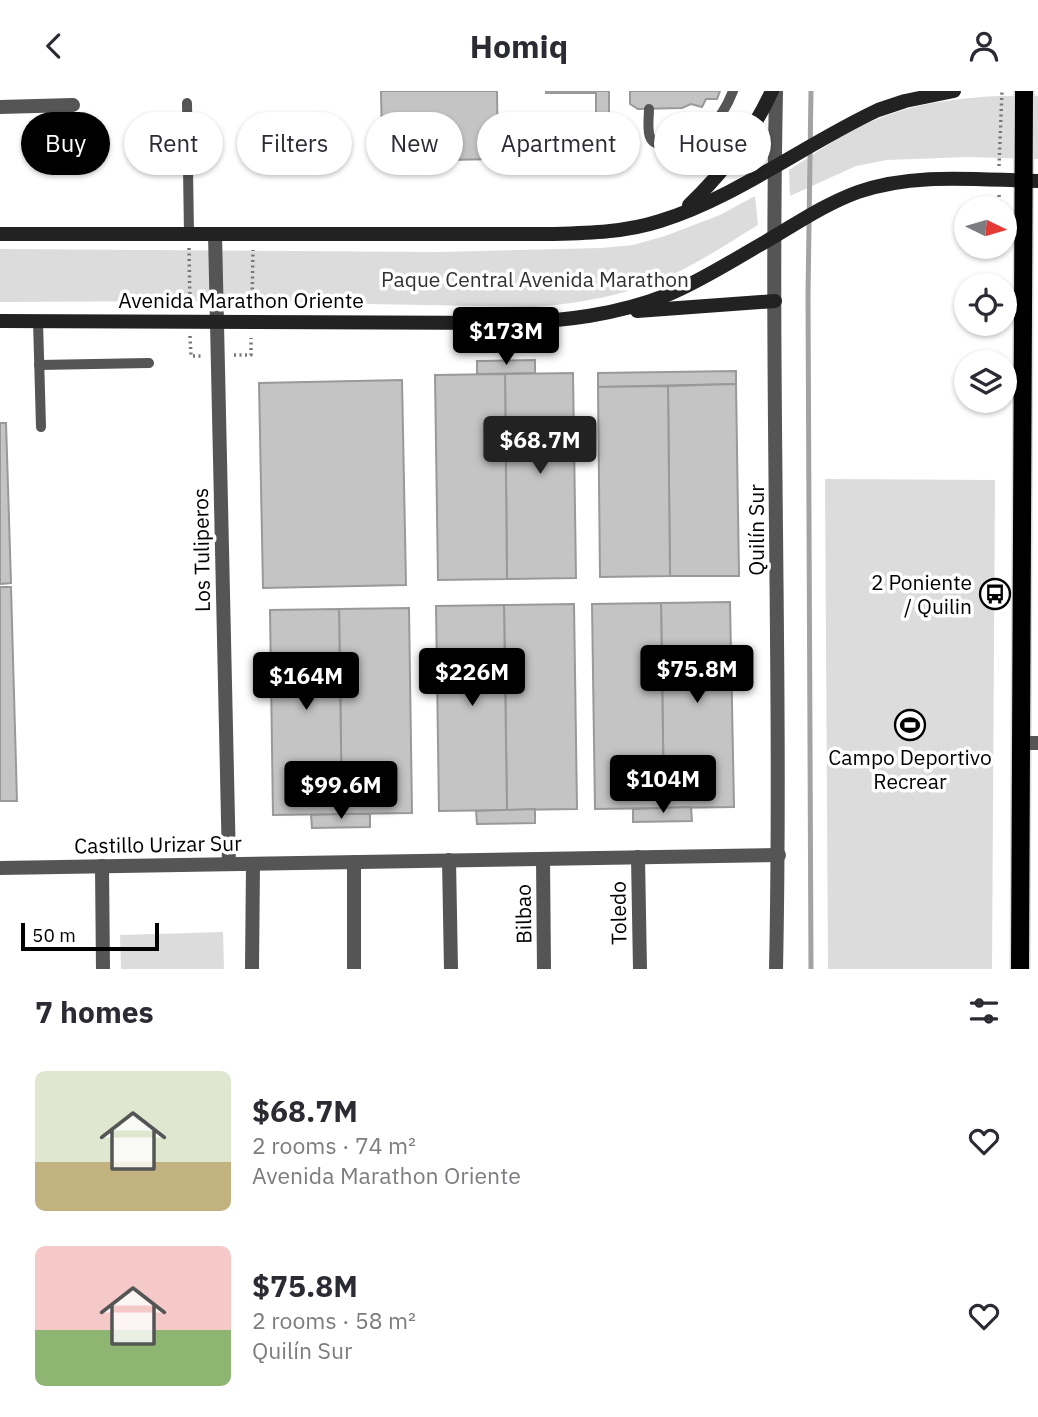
<!DOCTYPE html>
<html lang="en">
<head>
<meta charset="utf-8">
<style>
  :root { --surface:#fff; --page:#f7f7f7; --text:#2b2b33; --muted:#7c7c81; --accent:#000 }
  body { margin:0; font-family:"IBM Plex Sans",sans-serif; background:var(--page); color:var(--text); height:100vh; display:flex; flex-direction:column; font-size:26px; white-space:nowrap }
  * { box-sizing:border-box; margin:0 }
  p { font-size:23px; color:var(--muted) }
  .icon { flex:none; width:38px; height:38px; fill:none; stroke:currentColor; stroke-width:2; stroke-linecap:round; stroke-linejoin:round }
  .map { position:relative; height:878px; overflow:hidden }
  .drawer { display:flex; flex-direction:column; background:var(--surface); flex:1 }
  .drawer>* { flex:none }
  .top-card { position:absolute; left:21px; top:21px; width:998px; height:63px; display:flex; gap:14px }
  .needle { width:46px; rotate:95deg }
  .buttons { position:absolute; left:954px; top:105px; display:grid; gap:14px }
  .buttons a { display:grid; place-items:center; width:63px; height:63px; border-radius:50%; background:var(--surface); box-shadow:0 2px 5px #0004; font-size:35px }
  .scale { position:absolute; left:21px; bottom:18px; width:138px; box-sizing:border-box; padding-left:7px; border:4px solid #000; border-top:0; font-size:19px; line-height:24px; white-space:nowrap; color:#000; -webkit-text-stroke:5px #fff; paint-order:stroke }
  .price { position:absolute; translate:-50% -60px; padding:0 16px; border-radius:7px; background:var(--accent); color:#fff; font-size:23px; line-height:46px; filter:drop-shadow(0 2px 4px #0008) }
  .price::after { content:''; position:absolute; left:50%; top:42px; width:21px; height:16px; margin-left:-10px; background:inherit; clip-path:polygon(0 0,100% 0,50% 100%) }
  .price.selected { background:#222; color:#fff }
  ul { padding:0; list-style:none }
  li { display:flex; align-items:center; gap:21px; height:175px; padding:0 35px }
  li span { display:grid; place-items:center; flex:none; width:196px; height:140px; border-radius:10px; color:#555 }
  li>.icon { margin-inline-start:auto }
  span .icon { width:84px; height:84px; fill:#fffc; stroke-width:1 }
  li b { font-size:30px }
  h2 { display:flex; justify-content:space-between; align-items:center; height:84px; padding:0 35px; font-size:30px }
  .pill { padding:0 24px; border-radius:32px; background:var(--surface); box-shadow:0 2px 5px #0004; font-size:24px; line-height:63px }
  .pill.selected { background:var(--accent); color:#fff }
  header { display:flex; justify-content:space-between; align-items:center; height:91px; padding:0 35px; background:var(--surface); font-size:32px; font-weight:800 }
  .map>svg:first-child { display:block }
</style>
</head>
<body>
<header><svg class="icon" aria-label="back" viewBox="0 0 24 24"><path d="M15 5l-7 7 7 7"/></svg>Homiq<svg class="icon" aria-label="person" viewBox="0 0 24 24"><circle cx="12" cy="8" r="4"/><path d="M4 21q1-7 8-7t8 7"/></svg></header>
<div class="map">
<svg width="1038" height="878" viewBox="0 0 1038 878">
  <rect width="100%" height="100%" fill="#fff"/>
  <g fill="#dcdcdc">
    <path d="M999,5H1038V68L968,66L887,69L856,75L790,105L789,79C820,59 852,36 888,24C924,11 961,7 999,5Z"/>
    <path d="M755,105L758,134C733,149 709,165 684,178C637,202 586,212 534,216L192,210L0,211V158L438,161L601,157L633,154L665,145L720,124Z"/>
    <polygon points="825,388 995,389 992,878 828,878"/>
    <polygon points="223,841 224,878 121,878 120,844"/>
  </g>
  <g fill="none" stroke-linecap="round" stroke-linejoin="round">
    <polyline stroke="#a3a3a3" stroke-width="5" points="811,878 808,204 811,0"/>
  </g>
  <g fill="#c4c4c4" stroke="#999" stroke-width="2">
    <polygon points="381,0 497,0 498,68 447,69 447,48 382,49"/>
    <polygon points="546,0 609,0 609,71 546,71 546,40 596,40 596,2 546,2"/>
    <polygon points="630,0 720,0 717,8 706,8 702,16 691,13 682,17 638,18 630,13"/>
    <polygon points="535,269 535,282 477,283 477,270"/>
    <polygon points="736,280 736,293 598,296 598,282"/>
    <polygon points="573,282 576,487 507,488 505,283"/>
    <polygon points="505,283 507,488 438,489 435,284"/>
    <polygon points="402,289 406,494 263,497 259,292"/>
    <polygon points="736,293 739,485 670,485 668,295"/>
    <polygon points="668,295 670,485 600,486 598,296"/>
    <polygon points="0,332 6,332 11,492 0,493"/>
    <polygon points="0,496 11,496 17,710 0,710"/>
    <polygon points="730,511 734,716 664,717 661,512"/>
    <polygon points="661,512 664,717 595,718 592,513"/>
    <polygon points="574,513 577,718 507,719 504,514"/>
    <polygon points="504,514 507,719 439,720 436,515"/>
    <polygon points="409,517 412,722 342,723 339,518"/>
    <polygon points="339,518 342,723 273,724 270,519"/>
    <polygon points="691,716 692,730 633,731 633,718"/>
    <polygon points="535,718 535,732 477,733 476,720"/>
    <polygon points="342,723 370,723 370,736 312,737 311,724"/>
  </g>
  <g fill="none" stroke-linecap="round" stroke-linejoin="round">
    <g stroke="#dbdbdb" stroke-width="21">
      <polyline id="primary" points="1020,878 1024,0"/>
    </g>
    <g stroke="#777" stroke-width="3.5" stroke-dasharray="2 3.5" stroke-linecap="butt">
      <polyline points="999,75 1002,0"/>
      <polyline points="999,104 1000,114 1006,114"/>
      <polyline points="189,157 190,216"/>
      <polyline points="252,215 253,159"/>
      <polyline points="190,245 191,265 201,265"/>
      <polyline points="234,264 251,264 251,247"/>
    </g>
    <g stroke="#555" stroke-width="10">
      <polyline points="187,12 189,143"/>
      <path d="M649,18C649,26 647,38 650,46C653,54 662,54 669,54C701,53 722,29 733,0"/>
      <polyline points="38,230 41,336"/>
      <polyline points="39,274 149,272"/>
    </g>
    <g stroke="#555" stroke-width="14">
      <path d="M776,0C770,293 782,585 776,878"/>
      <polyline points="0,16 73,14"/>
      <polyline points="215,143 229,773"/>
      <polyline points="1021,652 1038,652"/>
      <polyline points="638,766 640,878"/>
      <polyline points="543,768 544,878"/>
      <polyline points="449,769 451,878"/>
      <polyline points="354,771 354,878"/>
      <polyline points="102,775 103,878"/>
      <polyline points="0,777 779,764"/>
      <polyline points="252,878 253,773"/>
    </g>
    <g stroke="#222" stroke-width="14">
      <path d="M689,114C724,81 752,43 772,0"/>
      <path d="M0,143H554C590,142 626,141 660,130C735,107 807,52 878,19L905,10L954,0"/>
      <polyline points="637,220 775,210"/>
      <path d="M0,230L511,232C564,230 616,224 667,204C701,190 733,169 765,151C796,133 825,113 858,101C915,81 979,89 1038,90"/>
    </g>
    <use href="#primary" stroke="#000" stroke-width="18"/>
  </g>
  <defs>
    <g id="bus-ring" transform="scale(1.575)"><circle r="9.5" fill="#fff" stroke="#000" stroke-width="1.5"/><path d="M-5-6H5V4H4V6H2V4H-2V6H-4V4H-5ZM-3.5-4V0h7V-4ZM-3.5 1.2v1.5H-2V1.2ZM2 1.2v1.5H3.5V1.2Z" fill="#000"/></g>
    <g id="stadium-ring" transform="scale(1.575)"><circle r="9.5" fill="#fff" stroke="#000" stroke-width="1.5"/><path d="M0-5a6.5 5 0 1 0 0 10a6.5 5 0 1 0 0-10ZM-3.5-1.8h7v3.6h-7Z" fill="#000"/></g>
  </defs>
  <g fill-rule="evenodd">
    <use href="#bus-ring" x="995" y="503"/>
    <use href="#stadium-ring" x="910" y="634"/>
  </g>
  <g text-anchor="middle" dominant-baseline="central" stroke-width="7" stroke-linejoin="round" paint-order="stroke">
    <g font-size="21" fill="#333" stroke="#fff">
      <text x="535" y="188">Paque Central Avenida Marathon</text>
    </g>
    <g font-size="21" fill="#000" stroke="#fff">
      <text x="241" y="209">Avenida Marathon Oriente</text>
      <text transform="translate(756 439) rotate(-90)">Quilín Sur</text>
      <text transform="translate(201 459) rotate(-91)">Los Tuliperos</text>
      <text transform="translate(158 753) rotate(-1)">Castillo Urizar Sur</text>
      <text transform="translate(618 822) rotate(-91)">Toledo</text>
      <text transform="translate(523 823) rotate(-91)">Bilbao</text>
    </g>
    <g font-size="21" fill="#000" stroke="#fff" text-anchor="end">
      <text x="972" y="491">2 Poniente<tspan x="972" dy="24">/ Quilin</tspan></text>
      <text x="910" y="666" text-anchor="middle">Campo Deportivo<tspan x="910" dy="24">Recrear</tspan></text>
    </g>
  </g>
</svg>
<div class="buttons">
<a><svg class="needle" viewBox="-14 -14 28 28"><path d="M0-13l5 13h-10z" fill="#e53935"/><path d="M0 13l5-13h-10z" fill="#7c7c81"/></svg></a>
<a><svg class="icon" aria-label="locate" viewBox="0 0 24 24"><circle cx="12" cy="12" r="6"/><path d="M12 2v4M12 18v4M2 12h4M18 12h4"/></svg></a>
<a><svg class="icon" aria-label="layers" viewBox="0 0 24 24"><path d="M12 4l9 5-9 5-9-5zM3 14l9 5 9-5"/></svg></a>
</div>
<div class="scale">50 m</div>
<b class="price" style="left:506px;top:276px">$173M</b>
<b class="price selected" style="left:540px;top:385px">$68.7M</b>
<b class="price" style="left:697px;top:614px">$75.8M</b>
<b class="price" style="left:472px;top:617px">$226M</b>
<b class="price" style="left:306px;top:621px">$164M</b>
<b class="price" style="left:663px;top:724px">$104M</b>
<b class="price" style="left:341px;top:730px">$99.6M</b>
<div class="top-card">
<a class="pill selected">Buy</a>
<a class="pill">Rent</a>
<a class="pill">Filters</a>
<a class="pill">New</a>
<a class="pill">Apartment</a>
<a class="pill">House</a>
</div>
</div>
<section class="drawer">
<h2>7 homes<svg class="icon" aria-label="filters" viewBox="0 0 24 24"><path d="M4 7h16M4 17h16"/><circle cx="9" cy="7" r="2"/><circle cx="15" cy="17" r="2"/></svg></h2>
<ul>
<li><span style="background:linear-gradient(#dfe7d0 65%,#c2b280 0)"><svg class="icon" aria-label="home" viewBox="0 0 24 24"><path d="M3 11l9-7 9 7M6 9v11h12V9"/></svg></span><div><b>$68.7M</b><p>2 rooms · 74 m²</p><p>Avenida Marathon Oriente</p></div><svg class="icon" aria-label="heart" viewBox="0 0 24 24"><path d="M12 20l-8-8c-3-5 5-10 8-4 3-6 11-1 8 4z"/></svg></li>
<li><span style="background:linear-gradient(#f6c9c9 60%,#8fb573 0)"><svg class="icon" aria-label="home" viewBox="0 0 24 24"><path d="M3 11l9-7 9 7M6 9v11h12V9"/></svg></span><div><b>$75.8M</b><p>2 rooms · 58 m²</p><p>Quilín Sur</p></div><svg class="icon" aria-label="heart" viewBox="0 0 24 24"><path d="M12 20l-8-8c-3-5 5-10 8-4 3-6 11-1 8 4z"/></svg></li>
</ul>
</section>
</body>
</html>
